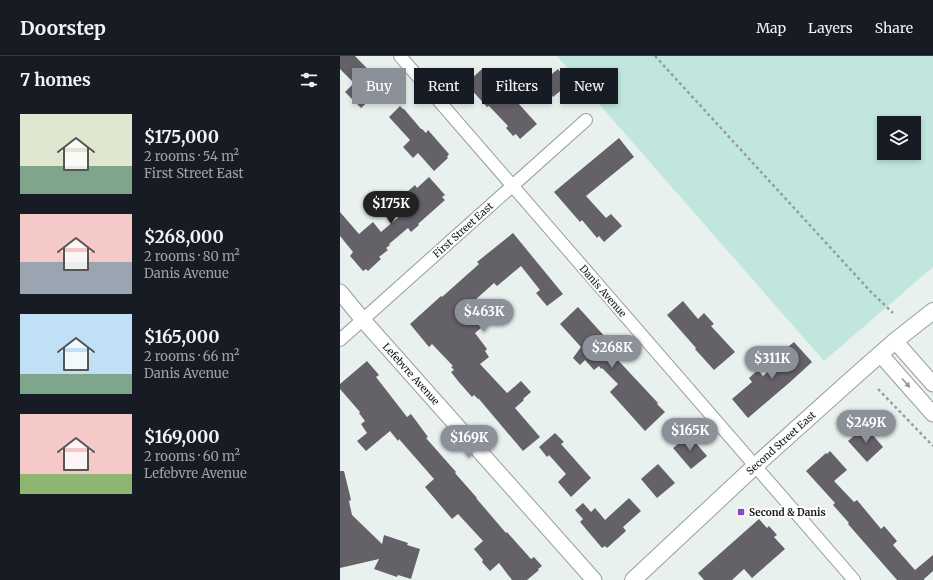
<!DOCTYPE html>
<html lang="en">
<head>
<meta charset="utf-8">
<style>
  :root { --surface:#171b24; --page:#20242c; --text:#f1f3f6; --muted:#9ea1a6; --line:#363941; --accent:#8c9099 }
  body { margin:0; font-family:Merriweather,serif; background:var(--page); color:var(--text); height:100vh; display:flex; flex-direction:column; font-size:15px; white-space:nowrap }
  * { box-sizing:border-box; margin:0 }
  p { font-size:13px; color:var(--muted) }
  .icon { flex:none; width:22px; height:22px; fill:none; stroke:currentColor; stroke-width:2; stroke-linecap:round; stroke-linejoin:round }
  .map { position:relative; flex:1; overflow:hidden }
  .panel { display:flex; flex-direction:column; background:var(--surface); width:340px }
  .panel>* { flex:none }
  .hud { position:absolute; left:12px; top:12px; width:380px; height:36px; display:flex; gap:8px }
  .fabs { position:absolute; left:537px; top:60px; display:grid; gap:8px }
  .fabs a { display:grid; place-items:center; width:44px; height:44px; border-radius:0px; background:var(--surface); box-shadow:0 2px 6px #0003; font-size:20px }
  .price { position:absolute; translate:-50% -34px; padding:0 9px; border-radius:14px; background:var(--accent); color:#fff; font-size:13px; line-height:26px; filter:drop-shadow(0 1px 2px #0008) }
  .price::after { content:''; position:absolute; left:50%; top:24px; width:12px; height:9px; margin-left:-6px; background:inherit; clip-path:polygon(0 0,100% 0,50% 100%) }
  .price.current { background:#222; color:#fff }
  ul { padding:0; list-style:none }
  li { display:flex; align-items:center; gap:12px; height:100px; padding:0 20px }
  li span { display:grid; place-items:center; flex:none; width:112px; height:80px; border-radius:0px; color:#555 }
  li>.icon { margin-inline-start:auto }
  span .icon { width:48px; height:48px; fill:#fffc; stroke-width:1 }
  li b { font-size:17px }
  h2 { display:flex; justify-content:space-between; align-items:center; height:48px; padding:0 20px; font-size:17px }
  .pill { padding:0 14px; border-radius:0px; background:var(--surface); box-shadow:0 2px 6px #0003; font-size:14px; line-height:36px }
  .pill.current { background:var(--accent); color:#fff }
  header { display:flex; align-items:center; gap:24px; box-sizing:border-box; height:56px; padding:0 20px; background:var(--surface); border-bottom:1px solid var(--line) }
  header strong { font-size:19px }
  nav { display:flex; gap:22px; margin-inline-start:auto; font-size:14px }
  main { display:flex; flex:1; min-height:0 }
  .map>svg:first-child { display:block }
</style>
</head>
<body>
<header>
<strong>Doorstep</strong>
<nav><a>Map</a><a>Layers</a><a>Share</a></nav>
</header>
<main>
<section class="panel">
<h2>7 homes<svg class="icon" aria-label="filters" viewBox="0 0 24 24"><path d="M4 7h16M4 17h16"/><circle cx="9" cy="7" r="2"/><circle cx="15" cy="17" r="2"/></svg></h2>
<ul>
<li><span style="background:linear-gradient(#dfe7d0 65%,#7fa58c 0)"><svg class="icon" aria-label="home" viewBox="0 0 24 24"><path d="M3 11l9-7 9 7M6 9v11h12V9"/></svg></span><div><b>$175,000</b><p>2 rooms · 54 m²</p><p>First Street East</p></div></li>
<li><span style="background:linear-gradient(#f6c9c9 60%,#9aa5b1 0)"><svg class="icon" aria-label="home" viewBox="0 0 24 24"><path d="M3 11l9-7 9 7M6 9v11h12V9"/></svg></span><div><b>$268,000</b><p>2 rooms · 80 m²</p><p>Danis Avenue</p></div></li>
<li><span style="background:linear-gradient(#bfe0f5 75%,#7fa58c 0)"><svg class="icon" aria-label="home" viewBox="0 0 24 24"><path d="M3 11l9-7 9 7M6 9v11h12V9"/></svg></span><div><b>$165,000</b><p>2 rooms · 66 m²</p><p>Danis Avenue</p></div></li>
<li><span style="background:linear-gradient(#f6c9c9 75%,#8fb573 0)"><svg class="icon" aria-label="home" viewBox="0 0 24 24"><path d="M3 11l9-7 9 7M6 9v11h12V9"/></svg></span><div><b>$169,000</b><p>2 rooms · 60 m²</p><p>Lefebvre Avenue</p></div></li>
</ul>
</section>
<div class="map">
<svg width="593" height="524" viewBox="0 0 593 524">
  <rect width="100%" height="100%" fill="#e9f1ef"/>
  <path fill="#c1e6de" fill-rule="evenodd" d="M217,0H593V211L484,305ZM544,67H574V97H544Z"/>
  <g fill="#646268">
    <polygon points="0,0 15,0 46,32 33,45 31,43 21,52 5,36 14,27 0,13"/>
    <polygon points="143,12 146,16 148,14 159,26 162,23 172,34 169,37 197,68 180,83 176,78 173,80 166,72 168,70 149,50 147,51 129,31 131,29 128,26"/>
    <polygon points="218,13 230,27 213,41 201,27"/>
    <polygon points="60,50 63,53 64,53 81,73 82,73 86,77 88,74 109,98 107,101 108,102 94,115 78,97 73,102 63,91 70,84 49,61"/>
    <polygon points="279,82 294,101 246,140 266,162 271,158 282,170 264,186 259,180 257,182 242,164 240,166 214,136"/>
    <polygon points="89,121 105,139 102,141 105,144 78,168 79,169 71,176 68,172 49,188 50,189 46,192 48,194 39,201 41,203 28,215 26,213 23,215 10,200 13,196 0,180 0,156 19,178 33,166 41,176 61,159 58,155 64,150 58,144 75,129 77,132"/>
    <polygon points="173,177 223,238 207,250 196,237 200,234 181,210 157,230 154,227 125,253 141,272 135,277 147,293 145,295 149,301 140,308 167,337 181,325 191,336 183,343 184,344 175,352 200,381 183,395 139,343 138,343 134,339 132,341 118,325 111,316 114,314 111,311 113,310 92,288 89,291 70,268 101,240 102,241 139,208 137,206"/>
    <polygon points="343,245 358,263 364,257 374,268 371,270 395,296 374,314 355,293 356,292 327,259"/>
    <polygon points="238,251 277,294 274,296 276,299 275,301 318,347 317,348 325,356 305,375 270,336 278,328 262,312 261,313 259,310 254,314 245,304 240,309 233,302 241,291 220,268"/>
    <polygon points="454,286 472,306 449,327 408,362 392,343 412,326 409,322 418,314 423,320 442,303 438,299"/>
    <polygon points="27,305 39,319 36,321 67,361 71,358 88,381 86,382 116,416 115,417 137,442 136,442 166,477 167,476 191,503 194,501 202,510 198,513 199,514 187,524 172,524 159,507 150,515 142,506 143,504 134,493 143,485 118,458 112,463 85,431 94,423 59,383 58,385 50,375 26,395 17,385 27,377 21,368 25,365 19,357 20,356 0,333 0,328"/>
    <polygon points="525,370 543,391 527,406 508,385"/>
    <polygon points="215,377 224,386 221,388 251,422 231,441 218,426 226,418 209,399 207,401 199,391"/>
    <polygon points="349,379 367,400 351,413 333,392"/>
    <polygon points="490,395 507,414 494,425 514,446 517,444 541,473 544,470 557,485 553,489 575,514 593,499 593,515 584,523 584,524 557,524 508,468 509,467 493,449 495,447 466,415 486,397 487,398"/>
    <polygon points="318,408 335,427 317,442 301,423"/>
    <polygon points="0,415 4,415 11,444 9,445 12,459 42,488 44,479 68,487 67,489 80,493 71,523 58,519 57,521 34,513 39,503 0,512"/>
    <polygon points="289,442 301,455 283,471 286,475 267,492 265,490 262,492 240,466 243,463 235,454 243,447 251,456 255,452 265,464"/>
    <polygon points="419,463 427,472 429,470 437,479 434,481 445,493 412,522 404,513 392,524 364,524 358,517"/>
  </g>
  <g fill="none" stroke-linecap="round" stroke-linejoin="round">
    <g stroke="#979e9c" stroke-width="14">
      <g id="minor">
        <polyline points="60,0 514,524"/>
        <polyline points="0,284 246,64"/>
      </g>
    </g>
    <g stroke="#979e9c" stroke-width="17">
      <g id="tertiary">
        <polyline points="0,236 23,264 254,524"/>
        <polyline points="555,285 593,328"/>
        <polyline points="540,298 593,358"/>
      </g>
    </g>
    <g stroke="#979e9c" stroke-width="18">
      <polyline id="secondary" points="293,524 415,410 513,322 555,285 593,255"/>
    </g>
    <g stroke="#979d9c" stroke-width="2.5" stroke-dasharray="3 3" stroke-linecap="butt">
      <polyline points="315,0 531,236 553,257"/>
      <polyline points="538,333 593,390"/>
    </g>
    <use href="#minor" stroke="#fff" stroke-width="12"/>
    <use href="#tertiary" stroke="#fff" stroke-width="15"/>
    <use href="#secondary" stroke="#fff" stroke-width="16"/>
  </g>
  <defs><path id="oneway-solid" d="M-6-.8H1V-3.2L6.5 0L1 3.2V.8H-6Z"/></defs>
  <use fill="#959797" href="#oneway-solid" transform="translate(566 327) rotate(49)"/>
  <rect fill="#864ac0" stroke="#fff" stroke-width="1.5" x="397" y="452" width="8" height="8" rx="2"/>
  <g text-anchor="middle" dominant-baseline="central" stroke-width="4" stroke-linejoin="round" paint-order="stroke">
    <g font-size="10" fill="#141717" stroke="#fff">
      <text transform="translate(123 174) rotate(-42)">First Street East</text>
      <text transform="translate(263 235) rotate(49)">Danis Avenue</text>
      <text transform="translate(71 318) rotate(48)">Lefebvre Avenue</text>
      <text transform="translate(441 387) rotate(-42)">Second Street East</text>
    </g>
    <g font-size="10" font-weight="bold" fill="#141717" stroke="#fff" text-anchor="start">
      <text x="409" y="456">Second &amp; Danis</text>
    </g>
  </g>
</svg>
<div class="fabs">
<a><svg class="icon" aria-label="layers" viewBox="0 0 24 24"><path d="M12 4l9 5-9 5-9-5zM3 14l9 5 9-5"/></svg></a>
</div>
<b class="price current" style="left:51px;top:169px">$175K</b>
<b class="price" style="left:144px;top:277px">$463K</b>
<b class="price" style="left:272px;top:313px">$268K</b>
<b class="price" style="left:432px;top:324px">$311K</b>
<b class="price" style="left:526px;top:388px">$249K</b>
<b class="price" style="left:350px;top:396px">$165K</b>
<b class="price" style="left:129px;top:403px">$169K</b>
<div class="hud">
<a class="pill current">Buy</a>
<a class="pill">Rent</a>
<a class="pill">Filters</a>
<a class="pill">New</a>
</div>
</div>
</main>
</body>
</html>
